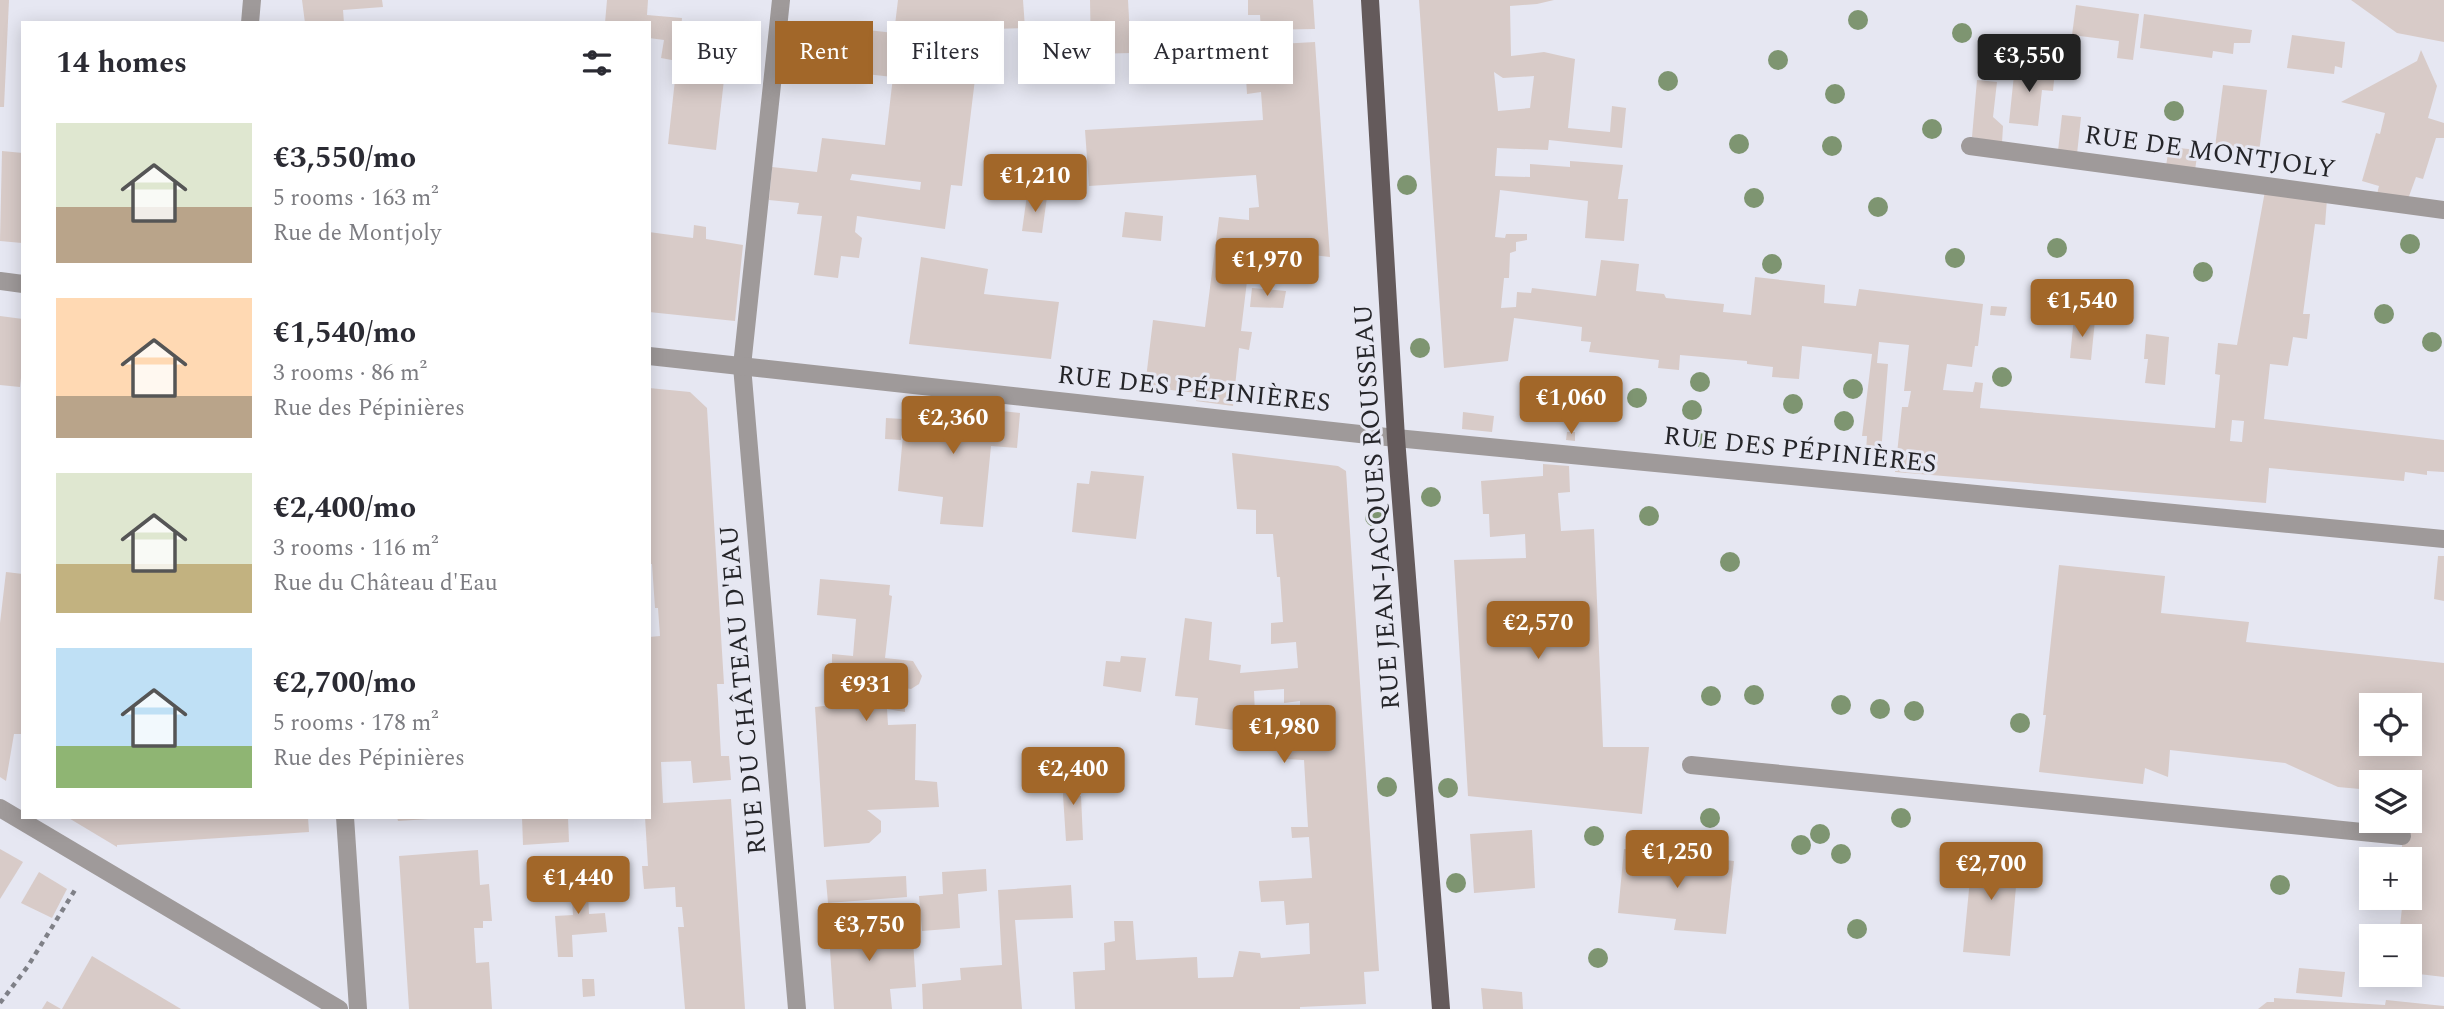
<!DOCTYPE html>
<html lang="en">
<head>
<meta charset="utf-8">
<style>
  :root { --surface:#fff; --page:#f7f7f7; --text:#2b2b33; --muted:#7c7c81; --accent:#a26729 }
  body { margin:0; font-family:Spectral,serif; background:var(--page); color:var(--text); height:100vh; display:flex; flex-direction:column; font-size:26px; white-space:nowrap }
  * { box-sizing:border-box; margin:0 }
  p { font-size:23px; color:var(--muted) }
  .icon { flex:none; width:38px; height:38px; fill:none; stroke:currentColor; stroke-width:2; stroke-linecap:round; stroke-linejoin:round }
  .map { position:relative; flex:1; overflow:hidden }
  .details { position:absolute; left:21px; top:21px; width:630px; height:798px; display:flex; flex-direction:column; background:var(--surface); border-radius:0px; box-shadow:0 4px 18px #0003 }
  .details>* { flex:none }
  .guide { position:absolute; left:672px; top:21px; width:665px; height:63px; display:flex; gap:14px }
  .buttons { position:absolute; left:2359px; top:693px; display:grid; gap:14px }
  .buttons a { display:grid; place-items:center; width:63px; height:63px; border-radius:0px; background:var(--surface); box-shadow:0 4px 18px #0003; font-size:35px }
  .price { position:absolute; translate:-50% -60px; padding:0 16px; border-radius:7px; background:var(--accent); color:#fff; font-size:23px; line-height:46px; filter:drop-shadow(0 2px 4px #0008) }
  .price::after { content:''; position:absolute; left:50%; top:42px; width:21px; height:16px; margin-left:-10px; background:inherit; clip-path:polygon(0 0,100% 0,50% 100%) }
  .price.current { background:#222; color:#fff }
  ul { padding:0; list-style:none }
  li { display:flex; align-items:center; gap:21px; height:175px; padding:0 35px }
  li span { display:grid; place-items:center; flex:none; width:196px; height:140px; border-radius:0px; color:#555 }
  li>.icon { margin-inline-start:auto }
  span .icon { width:84px; height:84px; fill:#fffc; stroke-width:1 }
  li b { font-size:30px }
  h2 { display:flex; justify-content:space-between; align-items:center; height:84px; padding:0 35px; font-size:30px }
  .tag { padding:0 24px; border-radius:0px; background:var(--surface); box-shadow:0 4px 18px #0003; font-size:24px; line-height:63px }
  .tag.current { background:var(--accent); color:#fff }
  .map>svg:first-child { display:block }
</style>
</head>
<body>
<div class="map">
<svg width="2444" height="1009" viewBox="0 0 2444 1009">
  <rect width="100%" height="100%" fill="#e6e7f2"/>
  <g fill="#d8cbc8" fill-rule="evenodd">
    <polygon points="0,0 9,0 4,107 0,107"/>
    <polygon points="302,0 382,0 383,7 343,10 344,23 305,23"/>
    <polygon points="607,0 648,0 647,15 682,18 680,42 696,44 695,58 726,62 716,150 668,144 677,61 661,58 664,40 649,38 649,23 605,23"/>
    <path d="M898,0H1023L1025,28L992,29L979,46L962,186L951,185L945,229L857,216L855,232L862,238L859,258L841,256L838,278L814,275L822,216L797,214L799,203L769,200L772,167L817,172L822,138L885,145L893,77L784,65L788,21L894,33ZM852,174L921,182L920,190L850,180Z"/>
    <polygon points="1090,0 1128,0 1131,53 1091,54"/>
    <polygon points="1248,0 1313,0 1315,29 1261,30 1260,15 1248,15"/>
    <path d="M1419,0H1554L1537,4L1510,6L1511,56L1544,52L1575,59L1568,128L1610,132L1612,106L1626,108L1622,148L1549,140L1548,150L1497,148L1495,176L1530,177V164L1570,167V161L1623,165L1618,199H1628L1624,241L1585,238L1588,201L1500,190L1495,237L1505,238L1506,234H1527V240L1516,242V251L1510,253L1509,278H1504L1501,308L1516,307L1517,292L1531,293L1532,288L1596,296L1601,260L1639,264L1636,291L1664,294L1666,298L1724,304L1723,312L1751,315L1755,277L1825,285L1824,303L1856,306L1859,289L1983,304L1978,346H1975L1972,367L1947,364L1943,390L1973,392L1975,382L1983,383L1980,408L2215,428L2220,375L2215,374L2218,343L2237,345L2265,191L2327,199L2325,225L2315,224L2303,314H2310L2307,339L2293,337L2288,366L2270,364L2264,419L2444,440V472L2427,471V475L2405,472L2404,481L2269,468L2266,503L1895,472L1902,407H1908L1911,391H1904L1909,345L1879,342L1877,363L1888,364L1881,453L1866,451L1867,436H1862L1872,354L1802,346L1799,379L1772,377L1773,367L1747,364V361L1680,355L1679,370L1658,368L1659,360L1589,352L1591,342L1581,341L1582,327L1514,318L1508,361L1444,368ZM1494,72L1503,78L1534,76L1530,108L1498,111ZM2232,420L2244,421L2242,442L2230,441Z"/>
    <polygon points="2351,0 2444,0 2444,42 2397,33"/>
    <polygon points="2076,5 2139,14 2133,60 2117,58 2119,41 2072,35"/>
    <polygon points="2144,14 2252,30 2250,43 2234,43 2233,54 2213,51 2212,58 2140,48"/>
    <polygon points="2292,35 2345,42 2342,68 2335,66 2334,74 2287,68"/>
    <polygon points="1315,42 1330,257 1251,248 1241,331 1252,332 1249,350 1239,348 1233,406 1196,401 1197,393 1145,387 1153,320 1205,327 1219,217 1249,220 1249,208 1259,207 1256,175 1089,186 1085,130 1263,120 1261,92 1247,94 1244,46"/>
    <polygon points="2421,50 2437,86 2428,118 2444,123 2444,138 2436,138 2423,179 2416,177 2408,199 2377,194 2379,186 2362,181 2376,133 2380,134 2385,113 2341,102 2417,61"/>
    <polygon points="2015,65 2055,70 2053,91 2042,90 2038,126 2009,123"/>
    <polygon points="1977,80 1997,82 1993,117 2003,126 2002,143 1972,137"/>
    <polygon points="2223,85 2267,90 2259,152 2215,147"/>
    <polygon points="2062,115 2081,117 2077,154 2058,151"/>
    <polygon points="2169,147 2198,150 2195,170 2166,166"/>
    <polygon points="2,151 23,153 22,243 0,241"/>
    <polygon points="1027,195 1047,197 1042,233 1022,231"/>
    <polygon points="1125,212 1163,216 1161,241 1122,237"/>
    <polygon points="694,225 706,227 706,239 743,245 735,321 649,312 649,232 693,238"/>
    <polygon points="921,257 988,269 984,294 1059,302 1051,359 909,344"/>
    <polygon points="1252,288 1286,291 1283,308 1250,307"/>
    <polygon points="1991,306 2007,307 2005,316 1990,315"/>
    <polygon points="0,316 23,319 23,360 20,387 0,385"/>
    <polygon points="2074,317 2095,320 2091,360 2070,358"/>
    <polygon points="2146,334 2169,337 2165,385 2145,383 2148,359 2144,359"/>
    <polygon points="649,388 690,392 707,408 724,684 717,684 718,700 721,756 729,756 731,780 693,783 691,761 661,762 663,803 731,799 745,1009 685,1009 678,927 684,927 682,907 676,907 675,887 644,889 642,866 648,866 645,817 649,817 649,637 660,636 658,608 655,608 652,564 649,564"/>
    <polygon points="906,401 1020,413 1017,448 991,446 983,527 940,524 943,497 898,491"/>
    <polygon points="1463,412 1494,416 1492,432 1462,429"/>
    <polygon points="886,418 903,419 901,440 885,439"/>
    <polygon points="1567,432 1575,432 1575,441 1566,440"/>
    <polygon points="1232,453 1338,466 1346,471 1379,971 1364,972 1366,1004 1300,1007 1300,1009 1075,1009 1073,972 1105,970 1104,943 1115,941 1114,921 1133,921 1136,960 1197,957 1198,978 1233,977 1239,951 1260,953 1261,958 1310,954 1309,923 1286,925 1284,901 1261,902 1259,884 1259,881 1312,878 1309,837 1292,838 1291,827 1308,827 1304,760 1284,759 1281,713 1300,712 1300,701 1284,703 1284,689 1254,691 1255,714 1235,716 1233,730 1195,725 1198,698 1175,696 1185,618 1212,622 1209,660 1241,665 1240,673 1298,668 1296,642 1271,644 1271,623 1283,622 1280,577 1277,577 1273,534 1256,534 1256,510 1237,509"/>
    <polygon points="1543,464 1569,466 1570,492 1558,493 1561,531 1594,529 1603,747 1649,747 1642,814 1468,796 1454,560 1526,558 1525,534 1490,537 1489,514 1483,514 1481,481 1543,476"/>
    <polygon points="1091,471 1144,476 1136,539 1072,532 1077,483 1089,484"/>
    <polygon points="2438,556 2444,556 2444,601 2434,599"/>
    <path d="M2059,565L2165,576L2161,613L2249,622L2246,642L2444,663V977L2410,973V936H2399L2403,898H2410V859H2402V821H2410V782H2371V790L2338,787L2285,763L2170,750L2168,777L2145,768L2143,784L2039,772L2046,715H2043ZM2371,705H2410V744H2371Z"/>
    <polygon points="6,572 23,574 23,734 14,734 6,781 0,777 0,623"/>
    <polygon points="820,579 890,585 889,595 892,596 885,658 913,661 922,676 919,684 911,689 905,688 905,712 887,709 888,725 916,724 915,780 937,782 939,807 867,810 881,821 881,832 869,843 824,847 815,707 832,705 832,654 853,656 856,619 817,615"/>
    <polygon points="1121,656 1146,658 1141,692 1103,686 1106,661 1120,662"/>
    <polygon points="1065,772 1082,774 1079,796 1081,796 1083,840 1066,841 1063,795"/>
    <polygon points="67,817 308,817 309,832 117,845 117,847"/>
    <polygon points="397,817 429,817 429,819 398,821"/>
    <polygon points="522,817 568,817 569,842 523,845"/>
    <polygon points="1532,830 1535,888 1474,893 1470,834"/>
    <polygon points="1973,848 2019,852 2010,956 1963,952"/>
    <polygon points="0,849 23,862 0,899"/>
    <polygon points="1624,849 1734,861 1726,934 1674,930 1676,919 1618,913"/>
    <polygon points="478,850 480,885 489,884 492,921 483,921 483,928 474,928 476,963 489,962 492,1009 409,1009 399,856"/>
    <polygon points="986,869 987,891 958,894 960,928 922,931 919,896 943,894 942,872"/>
    <polygon points="587,870 589,914 605,913 607,932 572,935 573,957 558,957 555,916 573,915 570,871"/>
    <polygon points="39,872 67,889 52,918 21,903"/>
    <polygon points="906,876 907,897 828,903 826,880"/>
    <polygon points="1071,885 1073,918 1015,920 1022,1009 923,1009 922,984 961,980 960,968 1002,965 998,890"/>
    <polygon points="870,917 872,927 912,925 916,987 890,989 892,1009 834,1009 828,920"/>
    <polygon points="92,956 181,1009 62,1009"/>
    <polygon points="2299,968 2345,972 2342,997 2296,993"/>
    <polygon points="582,979 594,979 595,996 583,997"/>
    <polygon points="1481,988 1522,992 1523,1009 1483,1009"/>
    <polygon points="2274,998 2385,1005 2386,1000 2444,1006 2444,1009 2258,1009 2267,1002 2274,1002"/>
    <polygon points="47,1001 61,1009 42,1009"/>
  </g>
  <g fill="none" stroke-linecap="round" stroke-linejoin="round">
    <polyline stroke="#7f8087" stroke-width="4.5" stroke-dasharray="5 5" stroke-linecap="butt" points="0,1003 28,966 75,890"/>
    <g stroke="#9f9a9a" stroke-width="18">
      <polyline points="250,23 252,0"/>
      <polyline points="1691,765 2402,836"/>
    </g>
    <g stroke="#9f9a9a" stroke-width="18">
      <polyline points="781,0 742,366 797,1009"/>
      <polyline points="1970,146 2444,210"/>
      <polyline points="0,281 23,284"/>
      <polyline points="649,356 1396,438 2444,539"/>
      <polyline points="0,808 339,1009"/>
      <polyline points="345,817 358,1009"/>
    </g>
    <polyline stroke="#645a5b" stroke-width="18" points="1370,0 1396,438 1441,1009"/>
  </g>
  <g fill="#7e9571">
    <circle cx="1858" cy="20" r="10"/>
    <circle cx="1962" cy="33" r="10"/>
    <circle cx="1778" cy="60" r="10"/>
    <circle cx="1668" cy="81" r="10"/>
    <circle cx="1835" cy="94" r="10"/>
    <circle cx="2174" cy="111" r="10"/>
    <circle cx="1932" cy="129" r="10"/>
    <circle cx="1739" cy="144" r="10"/>
    <circle cx="1832" cy="146" r="10"/>
    <circle cx="1407" cy="185" r="10"/>
    <circle cx="1754" cy="198" r="10"/>
    <circle cx="1878" cy="207" r="10"/>
    <circle cx="2410" cy="244" r="10"/>
    <circle cx="2057" cy="248" r="10"/>
    <circle cx="1955" cy="258" r="10"/>
    <circle cx="1772" cy="264" r="10"/>
    <circle cx="2203" cy="272" r="10"/>
    <circle cx="2384" cy="314" r="10"/>
    <circle cx="2432" cy="342" r="10"/>
    <circle cx="1420" cy="348" r="10"/>
    <circle cx="2002" cy="377" r="10"/>
    <circle cx="1700" cy="382" r="10"/>
    <circle cx="1853" cy="389" r="10"/>
    <circle cx="1637" cy="398" r="10"/>
    <circle cx="1793" cy="404" r="10"/>
    <circle cx="1692" cy="410" r="10"/>
    <circle cx="1844" cy="421" r="10"/>
    <circle cx="1703" cy="438" r="10"/>
    <circle cx="1431" cy="497" r="10"/>
    <circle cx="1649" cy="516" r="10"/>
    <circle cx="1375" cy="517" r="10"/>
    <circle cx="1730" cy="562" r="10"/>
    <circle cx="1754" cy="695" r="10"/>
    <circle cx="1711" cy="696" r="10"/>
    <circle cx="1841" cy="705" r="10"/>
    <circle cx="1880" cy="709" r="10"/>
    <circle cx="1914" cy="711" r="10"/>
    <circle cx="2020" cy="723" r="10"/>
    <circle cx="1387" cy="787" r="10"/>
    <circle cx="1448" cy="788" r="10"/>
    <circle cx="1710" cy="818" r="10"/>
    <circle cx="1901" cy="818" r="10"/>
    <circle cx="1820" cy="834" r="10"/>
    <circle cx="1594" cy="836" r="10"/>
    <circle cx="1801" cy="845" r="10"/>
    <circle cx="1841" cy="854" r="10"/>
    <circle cx="1456" cy="883" r="10"/>
    <circle cx="2280" cy="885" r="10"/>
    <circle cx="1857" cy="929" r="10"/>
    <circle cx="1598" cy="958" r="10"/>
  </g>
  <g text-anchor="middle" dominant-baseline="central" stroke-width="6" stroke-linejoin="round" paint-order="stroke">
    <g font-size="26" fill="#252529" stroke="#e6e7f2">
      <text transform="translate(2210 152) rotate(8)">RUE DE MONTJOLY</text>
      <text transform="translate(1194 389) rotate(6)">RUE DES PÉPINIÈRES</text>
      <text transform="translate(1800 450) rotate(6)">RUE DES PÉPINIÈRES</text>
      <text transform="translate(1377 507) rotate(-94)">RUE JEAN-JACQUES ROUSSEAU</text>
      <text transform="translate(743 690) rotate(-95)">RUE DU CHÂTEAU D'EAU</text>
    </g>
  </g>
</svg>
<div class="buttons">
<a><svg class="icon" aria-label="locate" viewBox="0 0 24 24"><circle cx="12" cy="12" r="6"/><path d="M12 2v4M12 18v4M2 12h4M18 12h4"/></svg></a>
<a><svg class="icon" aria-label="layers" viewBox="0 0 24 24"><path d="M12 4l9 5-9 5-9-5zM3 14l9 5 9-5"/></svg></a>
<a>+</a>
<a>−</a>
</div>
<b class="price current" style="left:2029px;top:94px">€3,550</b>
<b class="price" style="left:1035px;top:214px">€1,210</b>
<b class="price" style="left:1267px;top:298px">€1,970</b>
<b class="price" style="left:2082px;top:339px">€1,540</b>
<b class="price" style="left:1571px;top:436px">€1,060</b>
<b class="price" style="left:953px;top:456px">€2,360</b>
<b class="price" style="left:1538px;top:661px">€2,570</b>
<b class="price" style="left:866px;top:723px">€931</b>
<b class="price" style="left:1284px;top:765px">€1,980</b>
<b class="price" style="left:1073px;top:807px">€2,400</b>
<b class="price" style="left:1677px;top:890px">€1,250</b>
<b class="price" style="left:1991px;top:902px">€2,700</b>
<b class="price" style="left:578px;top:916px">€1,440</b>
<b class="price" style="left:869px;top:963px">€3,750</b>
<div class="guide">
<a class="tag">Buy</a>
<a class="tag current">Rent</a>
<a class="tag">Filters</a>
<a class="tag">New</a>
<a class="tag">Apartment</a>
</div>
<section class="details">
<h2>14 homes<svg class="icon" aria-label="filters" viewBox="0 0 24 24"><path d="M4 7h16M4 17h16"/><circle cx="9" cy="7" r="2"/><circle cx="15" cy="17" r="2"/></svg></h2>
<ul>
<li><span style="background:linear-gradient(#dfe7d0 60%,#b9a48a 0)"><svg class="icon" aria-label="home" viewBox="0 0 24 24"><path d="M3 11l9-7 9 7M6 9v11h12V9"/></svg></span><div><b>€3,550/mo</b><p>5 rooms · 163 m²</p><p>Rue de Montjoly</p></div></li>
<li><span style="background:linear-gradient(#ffd9b3 70%,#b9a48a 0)"><svg class="icon" aria-label="home" viewBox="0 0 24 24"><path d="M3 11l9-7 9 7M6 9v11h12V9"/></svg></span><div><b>€1,540/mo</b><p>3 rooms · 86 m²</p><p>Rue des Pépinières</p></div></li>
<li><span style="background:linear-gradient(#dfe7d0 65%,#c2b280 0)"><svg class="icon" aria-label="home" viewBox="0 0 24 24"><path d="M3 11l9-7 9 7M6 9v11h12V9"/></svg></span><div><b>€2,400/mo</b><p>3 rooms · 116 m²</p><p>Rue du Château d'Eau</p></div></li>
<li><span style="background:linear-gradient(#bfe0f5 70%,#8fb573 0)"><svg class="icon" aria-label="home" viewBox="0 0 24 24"><path d="M3 11l9-7 9 7M6 9v11h12V9"/></svg></span><div><b>€2,700/mo</b><p>5 rooms · 178 m²</p><p>Rue des Pépinières</p></div></li>
</ul>
</section>
</div>
</body>
</html>
